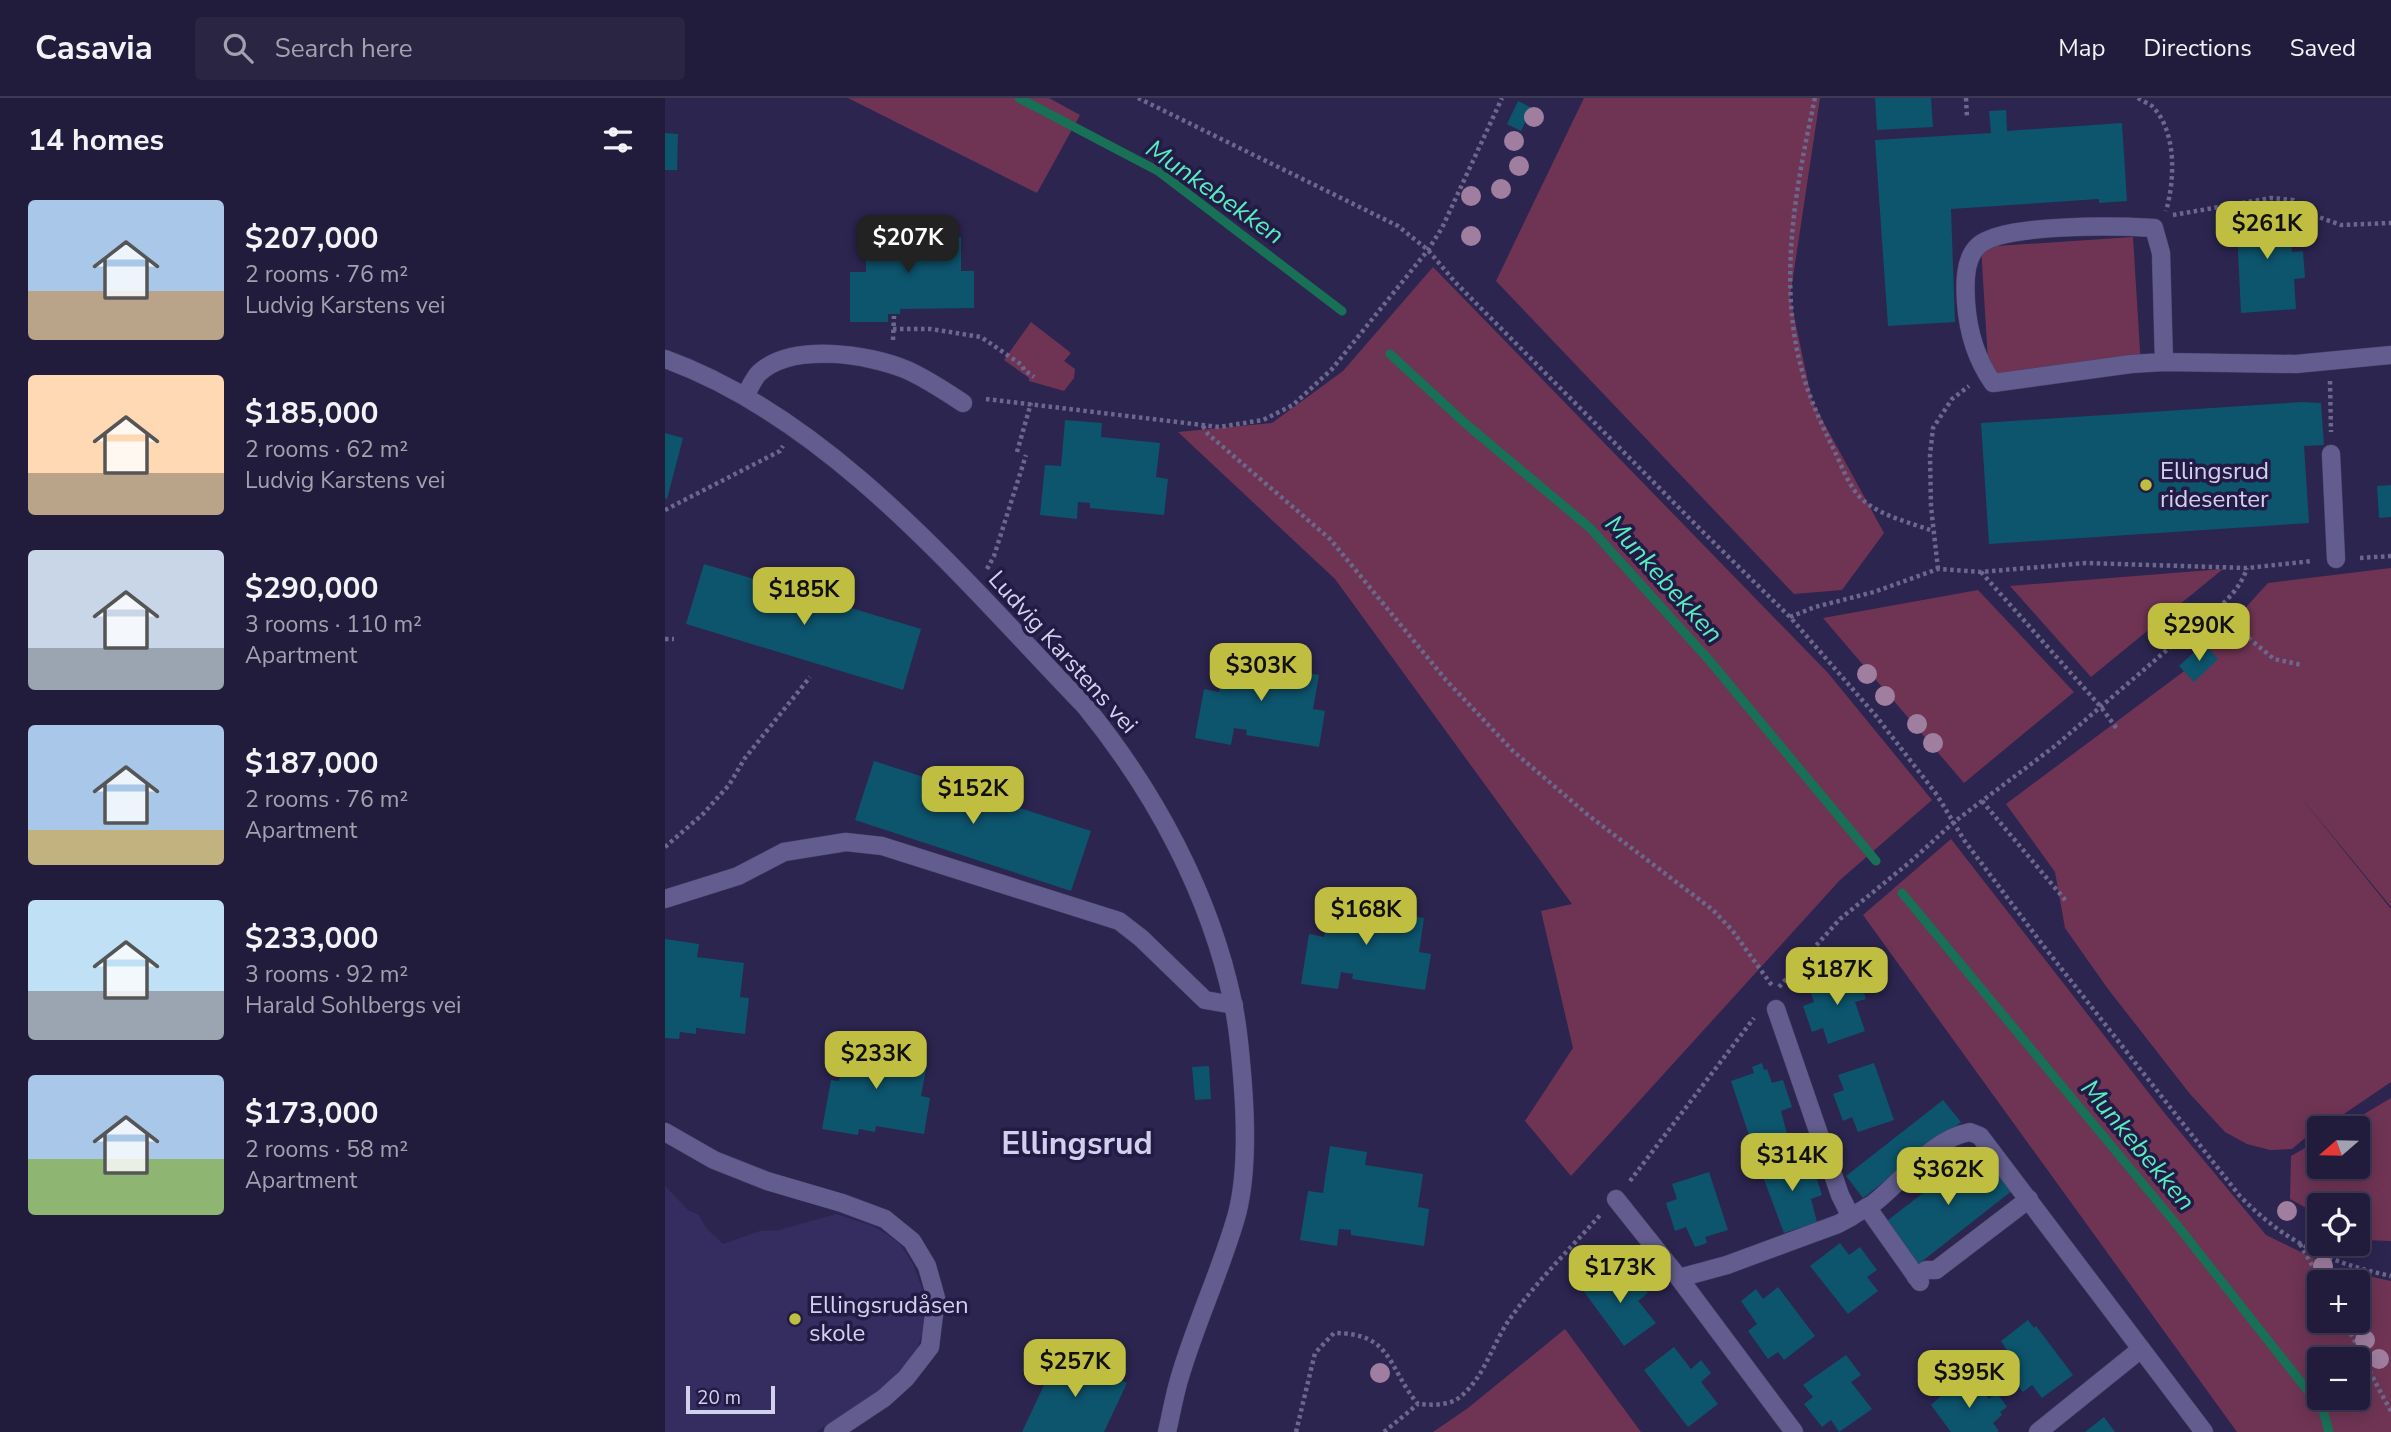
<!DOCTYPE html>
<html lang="en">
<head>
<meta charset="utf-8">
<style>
  :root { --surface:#211c3c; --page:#292543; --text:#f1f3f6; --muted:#a2a1af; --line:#3e3a56; --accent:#c0be41 }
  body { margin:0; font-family:"Nunito Sans",sans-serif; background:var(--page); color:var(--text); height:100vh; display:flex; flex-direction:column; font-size:26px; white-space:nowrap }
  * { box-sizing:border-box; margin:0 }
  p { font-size:23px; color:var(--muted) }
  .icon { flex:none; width:38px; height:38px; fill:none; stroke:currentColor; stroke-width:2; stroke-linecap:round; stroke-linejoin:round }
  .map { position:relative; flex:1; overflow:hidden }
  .panel { display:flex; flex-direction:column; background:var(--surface); width:665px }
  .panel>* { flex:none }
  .needle { width:46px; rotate:250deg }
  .buttons { position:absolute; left:1642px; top:1018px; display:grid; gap:14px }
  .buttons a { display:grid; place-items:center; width:63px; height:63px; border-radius:7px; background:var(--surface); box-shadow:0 4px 18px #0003,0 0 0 2px var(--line); font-size:35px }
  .scale { position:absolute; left:21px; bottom:18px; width:89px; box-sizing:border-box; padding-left:7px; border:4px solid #d2d1ed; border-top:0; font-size:19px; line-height:24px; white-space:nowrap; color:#d2d1ed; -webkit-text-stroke:5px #231b45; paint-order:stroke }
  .price { position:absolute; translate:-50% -60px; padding:0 16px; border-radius:14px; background:var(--accent); color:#111; font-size:23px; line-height:46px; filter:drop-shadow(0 2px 4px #0008) }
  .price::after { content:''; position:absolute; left:50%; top:42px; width:21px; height:16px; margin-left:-10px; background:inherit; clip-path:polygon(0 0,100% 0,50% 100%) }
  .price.current { background:#222; color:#fff }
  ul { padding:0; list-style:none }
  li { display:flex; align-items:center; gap:21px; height:175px; padding:0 28px }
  li span { display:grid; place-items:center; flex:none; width:196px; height:140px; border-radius:7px; color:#555 }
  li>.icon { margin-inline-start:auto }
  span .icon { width:84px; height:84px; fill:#fffc; stroke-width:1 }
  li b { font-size:30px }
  h2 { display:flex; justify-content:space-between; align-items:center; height:84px; padding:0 28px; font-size:30px }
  header { display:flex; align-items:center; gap:42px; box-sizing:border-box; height:98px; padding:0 35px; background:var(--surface); border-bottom:2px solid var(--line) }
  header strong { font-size:33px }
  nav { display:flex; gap:38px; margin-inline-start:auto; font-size:24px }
  .search { width:490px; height:63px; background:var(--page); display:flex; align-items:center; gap:18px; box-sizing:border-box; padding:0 24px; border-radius:7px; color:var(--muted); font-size:26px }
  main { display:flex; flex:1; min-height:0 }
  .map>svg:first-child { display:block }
</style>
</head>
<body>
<header>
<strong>Casavia</strong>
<div class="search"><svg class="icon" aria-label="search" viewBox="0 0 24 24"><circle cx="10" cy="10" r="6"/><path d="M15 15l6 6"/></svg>Search here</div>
<nav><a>Map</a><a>Directions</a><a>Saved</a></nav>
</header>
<main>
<section class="panel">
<h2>14 homes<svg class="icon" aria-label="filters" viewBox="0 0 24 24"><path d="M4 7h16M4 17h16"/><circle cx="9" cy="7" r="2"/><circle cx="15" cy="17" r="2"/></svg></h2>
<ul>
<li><span style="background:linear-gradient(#a9c7e8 65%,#b9a48a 0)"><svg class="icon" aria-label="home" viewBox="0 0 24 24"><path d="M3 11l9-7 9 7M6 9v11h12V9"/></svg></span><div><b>$207,000</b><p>2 rooms · 76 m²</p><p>Ludvig Karstens vei</p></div></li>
<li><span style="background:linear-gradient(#ffd9b3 70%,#b9a48a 0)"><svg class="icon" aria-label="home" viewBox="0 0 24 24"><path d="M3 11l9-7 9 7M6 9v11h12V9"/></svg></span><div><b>$185,000</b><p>2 rooms · 62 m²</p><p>Ludvig Karstens vei</p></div></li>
<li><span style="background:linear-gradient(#c9d6e8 70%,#9aa5b1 0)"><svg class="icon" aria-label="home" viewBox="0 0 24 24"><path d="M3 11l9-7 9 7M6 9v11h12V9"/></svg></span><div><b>$290,000</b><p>3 rooms · 110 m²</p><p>Apartment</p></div></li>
<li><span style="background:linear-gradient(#a9c7e8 75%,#c2b280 0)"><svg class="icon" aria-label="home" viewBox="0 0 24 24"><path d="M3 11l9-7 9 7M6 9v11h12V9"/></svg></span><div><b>$187,000</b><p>2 rooms · 76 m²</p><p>Apartment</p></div></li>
<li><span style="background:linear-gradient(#bfe0f5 65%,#9aa5b1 0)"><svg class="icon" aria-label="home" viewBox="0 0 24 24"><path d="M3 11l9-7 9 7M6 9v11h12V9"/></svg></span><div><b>$233,000</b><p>3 rooms · 92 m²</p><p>Harald Sohlbergs vei</p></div></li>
<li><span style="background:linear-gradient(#a9c7e8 60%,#8fb573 0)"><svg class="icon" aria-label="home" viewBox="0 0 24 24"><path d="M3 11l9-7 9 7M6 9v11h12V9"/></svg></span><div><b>$173,000</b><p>2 rooms · 58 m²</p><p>Apartment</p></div></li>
</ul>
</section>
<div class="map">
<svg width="1726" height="1334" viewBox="0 0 1726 1334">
  <rect width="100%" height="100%" fill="#2c2550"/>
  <polygon fill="#352d5f" points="0,1088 23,1112 34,1117 41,1130 58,1146 95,1133 114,1132 171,1116 208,1128 223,1137 235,1146 248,1166 259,1196 261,1211 259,1231 252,1251 244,1263 215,1292 151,1334 0,1334"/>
  <g fill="#6f3454" fill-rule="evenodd">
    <polygon points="183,0 384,0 415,17 372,95"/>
    <polygon points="919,0 1155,0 1125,199 1147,303 1219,435 1177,492 1129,496 831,183"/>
    <polygon points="1468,139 1476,269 1324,279 1316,149"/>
    <polygon points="768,169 1163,575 1267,702 1175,782 906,1078 860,1023 908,950 876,813 907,806 670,481 513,334 607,325 678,273"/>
    <polygon points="366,224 406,255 399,263 410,271 409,280 399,293 364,283 364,280 339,262"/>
    <polygon points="1726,470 1726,809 1629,691 1726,811 1726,984 1673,1020 1652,1030 1627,1051 1605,1052 1582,1046 1560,1034 1525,996 1443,891 1400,830 1390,774 1341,706 1530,565 1603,485"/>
    <polygon points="1558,471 1426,579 1345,488"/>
    <polygon points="1313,492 1409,594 1299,685 1158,520"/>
    <path d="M1286,741L1501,1017L1601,1137L1671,1171L1726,1183V1334H1572L1198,817ZM1654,1185H1692V1223H1654ZM1654,1262H1692V1300H1654Z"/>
    <polygon points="1726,1000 1726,1143 1698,1142 1692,1139 1692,1108 1654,1108 1654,1117 1625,1101 1626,1058 1654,1042 1654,1069 1692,1069 1692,1031 1674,1031"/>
    <polygon points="900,1231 976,1334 768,1334 803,1310"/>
  </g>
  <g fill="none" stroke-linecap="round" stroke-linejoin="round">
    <g stroke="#187056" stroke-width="9">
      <polyline points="354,0 493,73 677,213"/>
      <polyline points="725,256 801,326 925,430 1044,562 1211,763"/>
      <polyline points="1237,795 1512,1127 1658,1312 1664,1334"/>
    </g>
  </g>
  <g fill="#0d546d">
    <polygon points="1210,0 1266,0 1268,29 1212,32"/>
    <polygon points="853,3 867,10 856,33 842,26"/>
    <polygon points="1341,12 1342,33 1457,25 1462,103 1434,105 1434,101 1286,111 1290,224 1223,228 1210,42 1326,35 1324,13"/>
    <polygon points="0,35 13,36 12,72 0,72"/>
    <polygon points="1621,109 1627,154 1638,153 1640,180 1629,181 1631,211 1576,215 1571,112"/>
    <polygon points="200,126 237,126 237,139 296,139 296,173 309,173 309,210 235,211 235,216 223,216 223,224 185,224 185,174 201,174"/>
    <polygon points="1637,304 1656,305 1659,347 1639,348 1644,425 1324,446 1316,325"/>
    <polygon points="400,322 437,325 436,339 495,345 491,379 503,381 499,417 425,410 425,405 413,404 412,421 375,417 380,367 396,368"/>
    <polygon points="0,335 18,340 2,401 0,400"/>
    <polygon points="1726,387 1726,419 1714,420 1712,388"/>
    <polygon points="39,466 256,531 238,592 21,526"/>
    <polygon points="1539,545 1553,561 1529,584 1514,568"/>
    <polygon points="562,548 599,554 596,567 654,577 648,611 660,613 654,649 581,637 582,632 569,630 566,647 530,640 539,591 554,594"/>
    <polygon points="209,663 426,733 406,793 190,722"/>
    <polygon points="667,792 703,797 701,811 759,820 754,854 766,856 760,892 687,881 688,876 676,874 673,891 636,886 644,836 659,839"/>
    <polygon points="0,841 34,846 32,859 79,865 75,899 84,900 80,936 31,930 31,936 15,934 14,941 0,940"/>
    <polygon points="1192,872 1201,901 1190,904 1200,933 1163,946 1158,930 1147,934 1138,908 1149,904 1144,889"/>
    <polygon points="182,936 219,942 216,957 262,966 256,998 265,1000 259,1036 211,1028 210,1034 194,1031 193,1037 157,1031 166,982 174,983"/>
    <polygon points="1097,965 1099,972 1102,971 1107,985 1118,982 1127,1009 1116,1013 1122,1036 1090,1047 1088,1040 1085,1040 1066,983 1089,975 1087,969"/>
    <polygon points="1209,965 1229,1022 1193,1034 1187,1019 1178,1023 1168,996 1179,992 1173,977"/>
    <polygon points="544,968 546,1001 530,1002 527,969"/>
    <polygon points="1278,1002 1296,1024 1198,1100 1181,1078"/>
    <polygon points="665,1048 702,1054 700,1067 758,1076 753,1109 764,1111 759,1148 686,1137 686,1132 674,1131 672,1148 635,1142 643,1093 658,1095"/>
    <polygon points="1316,1050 1348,1092 1251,1168 1218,1126"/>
    <polygon points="1131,1058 1137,1073 1148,1069 1157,1097 1146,1101 1152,1124 1119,1135 1095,1071"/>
    <polygon points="1044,1074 1063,1132 1040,1139 1042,1145 1030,1149 1021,1129 1010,1133 1001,1105 1012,1101 1007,1086"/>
    <polygon points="1175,1145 1184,1157 1195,1149 1212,1172 1202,1179 1213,1193 1183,1216 1145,1168"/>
    <polygon points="947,1168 963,1189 973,1182 983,1195 973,1203 991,1225 959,1248 917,1191"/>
    <polygon points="1113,1189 1150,1238 1119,1262 1113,1254 1103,1261 1083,1233 1092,1226 1076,1203 1091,1191 1098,1201"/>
    <polygon points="1363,1222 1369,1230 1371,1228 1408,1277 1377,1300 1367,1287 1358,1294 1340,1271 1349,1264 1336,1243"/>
    <polygon points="1009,1249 1026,1271 1036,1262 1046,1275 1036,1284 1053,1306 1023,1329 979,1272"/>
    <polygon points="395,1253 462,1285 439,1334 357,1334"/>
    <polygon points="1181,1257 1196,1277 1186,1284 1207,1311 1174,1334 1166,1322 1157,1329 1139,1306 1148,1299 1138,1287"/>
    <polygon points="1297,1284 1306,1296 1315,1289 1324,1301 1332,1295 1342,1309 1335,1314 1337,1317 1328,1325 1334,1333 1332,1334 1286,1334 1266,1307 1288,1287 1289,1289"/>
    <polygon points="1439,1319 1450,1334 1420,1334"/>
  </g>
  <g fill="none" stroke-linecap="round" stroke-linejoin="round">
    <g stroke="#4a4269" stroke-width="19">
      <g id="minor">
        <path d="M0,261C168,322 299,483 420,608C490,694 545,796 568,905C574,933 576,961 578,989C581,1030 582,1077 572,1116C556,1173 530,1226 514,1282C509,1299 506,1317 502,1334"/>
        <path d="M1499,264L1496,155L1489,130C1454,128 1337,125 1313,148C1299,161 1300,187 1301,204C1303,234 1311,261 1328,285L1466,266L1499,264L1631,266L1726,257"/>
        <path d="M80,298C84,291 89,280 94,275C127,244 204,256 242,272C262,281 280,293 298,305"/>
        <polyline points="1666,356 1671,461"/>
        <polyline points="0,801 73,778 119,754 181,744 217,748 454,823 476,840 540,902 569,907"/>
        <polyline points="0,1034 49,1062 102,1083 177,1105 220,1121 247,1143 262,1168 271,1200 265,1249 241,1280 219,1300 168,1334"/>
        <polyline points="951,1101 1014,1180 1129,1334"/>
        <polyline points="1202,1109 1255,1184"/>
        <path d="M1186,1119C1193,1114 1202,1110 1209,1105C1239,1082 1266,1041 1305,1034L1315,1038L1539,1334"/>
        <polyline points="1251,1179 1261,1172 1271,1172 1364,1101"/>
        <polyline points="1014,1180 1062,1167 1173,1126 1186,1119 1175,1097 1111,911"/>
        <polyline points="1373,1334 1476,1251"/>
      </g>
    </g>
    <g stroke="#6c678d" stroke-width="4.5" stroke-dasharray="3.5 3.5" stroke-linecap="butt">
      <path d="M473,0L733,128L763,152L790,184L1038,434L1125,519L1211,618L1272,697L1299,742L1377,846L1574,1097C1618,1143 1664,1165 1726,1178"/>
      <path d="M1150,0C1131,87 1113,182 1136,269C1143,297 1155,323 1167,348C1176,365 1184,391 1199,403C1217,418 1246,425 1268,433"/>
      <polyline points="1301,0 1302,20"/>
      <path d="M1473,0C1477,3 1483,5 1487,8C1512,33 1510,82 1501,113"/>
      <polyline points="1508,117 1606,100 1628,102 1648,117 1676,127 1726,125"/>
      <polyline points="228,231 266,231 316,239 357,267 359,272 369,279"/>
      <polyline points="228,242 229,218"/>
      <polyline points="1665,283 1666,334"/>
      <polyline points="321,301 554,329 598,322 628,307 667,271 763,152 777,130 837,0"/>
      <polyline points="538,328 543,336 665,441 781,582 848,653 923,717 1048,812 1067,832 1108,889"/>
      <polyline points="352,354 366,305"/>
      <polyline points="0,412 115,353 118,348"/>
      <polyline points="1695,460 1726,458"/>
      <polyline points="322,471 329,458 361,357"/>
      <polyline points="1273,471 1266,409 1265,357 1268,330 1287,301 1304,288"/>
      <polyline points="1316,474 1436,609 1452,631"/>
      <polyline points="1553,511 1563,523 1609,561 1637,567"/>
      <polyline points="1125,519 1150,509 1209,494 1273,471 1316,474 1421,465 1582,470 1647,463"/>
      <polyline points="0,541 9,541"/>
      <polyline points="1317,703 1401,803"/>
      <polyline points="0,749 38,716 64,687 80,660 145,579"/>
      <path d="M1114,889L1175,821L1245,764L1289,724L1390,648L1531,527C1552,512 1574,495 1582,470"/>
      <polyline points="965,1083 1089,920"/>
      <polyline points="1635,1146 1657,1185"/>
      <path d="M1679,1223C1696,1253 1709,1284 1726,1313"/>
      <path d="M631,1334L650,1255L669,1235C728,1235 722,1269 753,1306C767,1307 784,1308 795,1299C819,1280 827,1247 844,1222C871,1184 905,1151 936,1116"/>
      <polyline points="719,1334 753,1306"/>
    </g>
    <use href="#minor" stroke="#625d8e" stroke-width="18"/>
  </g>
  <g fill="#a07ea0">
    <circle cx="869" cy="19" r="10"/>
    <circle cx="849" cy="43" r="10"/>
    <circle cx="854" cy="68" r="10"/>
    <circle cx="836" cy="91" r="10"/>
    <circle cx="806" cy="98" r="10"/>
    <circle cx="806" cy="138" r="10"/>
    <circle cx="1202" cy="576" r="10"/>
    <circle cx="1220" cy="598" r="10"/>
    <circle cx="1252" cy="626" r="10"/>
    <circle cx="1268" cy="645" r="10"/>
    <circle cx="1622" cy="1113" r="10"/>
    <circle cx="1658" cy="1168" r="10"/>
    <circle cx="1700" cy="1242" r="10"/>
    <circle cx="1714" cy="1261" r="10"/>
    <circle cx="715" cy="1275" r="10"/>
  </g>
  <g fill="#c0be41" stroke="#231b45" stroke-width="2.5">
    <circle cx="1481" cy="387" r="7"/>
    <circle cx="130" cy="1221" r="7"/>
  </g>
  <g text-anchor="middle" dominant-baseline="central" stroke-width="7" stroke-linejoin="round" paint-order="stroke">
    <g font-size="24" fill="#d2d1ed" stroke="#231b45" text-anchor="start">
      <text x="1495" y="373">Ellingsrud<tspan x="1495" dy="28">ridesenter</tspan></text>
      <text x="144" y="1207">Ellingsrudåsen<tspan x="144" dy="28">skole</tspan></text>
    </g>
    <g font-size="24" fill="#d2d1ed" stroke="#231b45">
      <text transform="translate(398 554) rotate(48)">Ludvig Karstens vei</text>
    </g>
    <g font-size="26" font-style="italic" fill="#56ecbd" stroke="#231b45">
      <text transform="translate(550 94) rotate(35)">Munkebekken</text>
      <text transform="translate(999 481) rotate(48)">Munkebekken</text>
      <text transform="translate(1473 1047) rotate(50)">Munkebekken</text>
    </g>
    <g font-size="32" font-weight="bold" fill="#d2d1ed" stroke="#231b45">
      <text x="412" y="1045">Ellingsrud</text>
    </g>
  </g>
</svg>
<div class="buttons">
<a><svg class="needle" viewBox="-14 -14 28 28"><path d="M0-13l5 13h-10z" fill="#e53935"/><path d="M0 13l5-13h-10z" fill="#a2a1af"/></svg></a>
<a><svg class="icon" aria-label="locate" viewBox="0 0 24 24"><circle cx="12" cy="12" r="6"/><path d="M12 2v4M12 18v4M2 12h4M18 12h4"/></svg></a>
<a>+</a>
<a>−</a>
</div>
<div class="scale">20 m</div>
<b class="price" style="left:1602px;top:163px">$261K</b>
<b class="price current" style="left:243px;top:177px">$207K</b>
<b class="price" style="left:139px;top:529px">$185K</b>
<b class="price" style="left:1534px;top:565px">$290K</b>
<b class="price" style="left:596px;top:605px">$303K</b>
<b class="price" style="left:308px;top:728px">$152K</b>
<b class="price" style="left:701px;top:849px">$168K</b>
<b class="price" style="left:1172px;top:909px">$187K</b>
<b class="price" style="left:211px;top:993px">$233K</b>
<b class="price" style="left:1127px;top:1095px">$314K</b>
<b class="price" style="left:1283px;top:1109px">$362K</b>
<b class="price" style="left:955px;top:1207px">$173K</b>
<b class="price" style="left:410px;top:1301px">$257K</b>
<b class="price" style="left:1304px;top:1312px">$395K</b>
</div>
</main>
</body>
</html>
